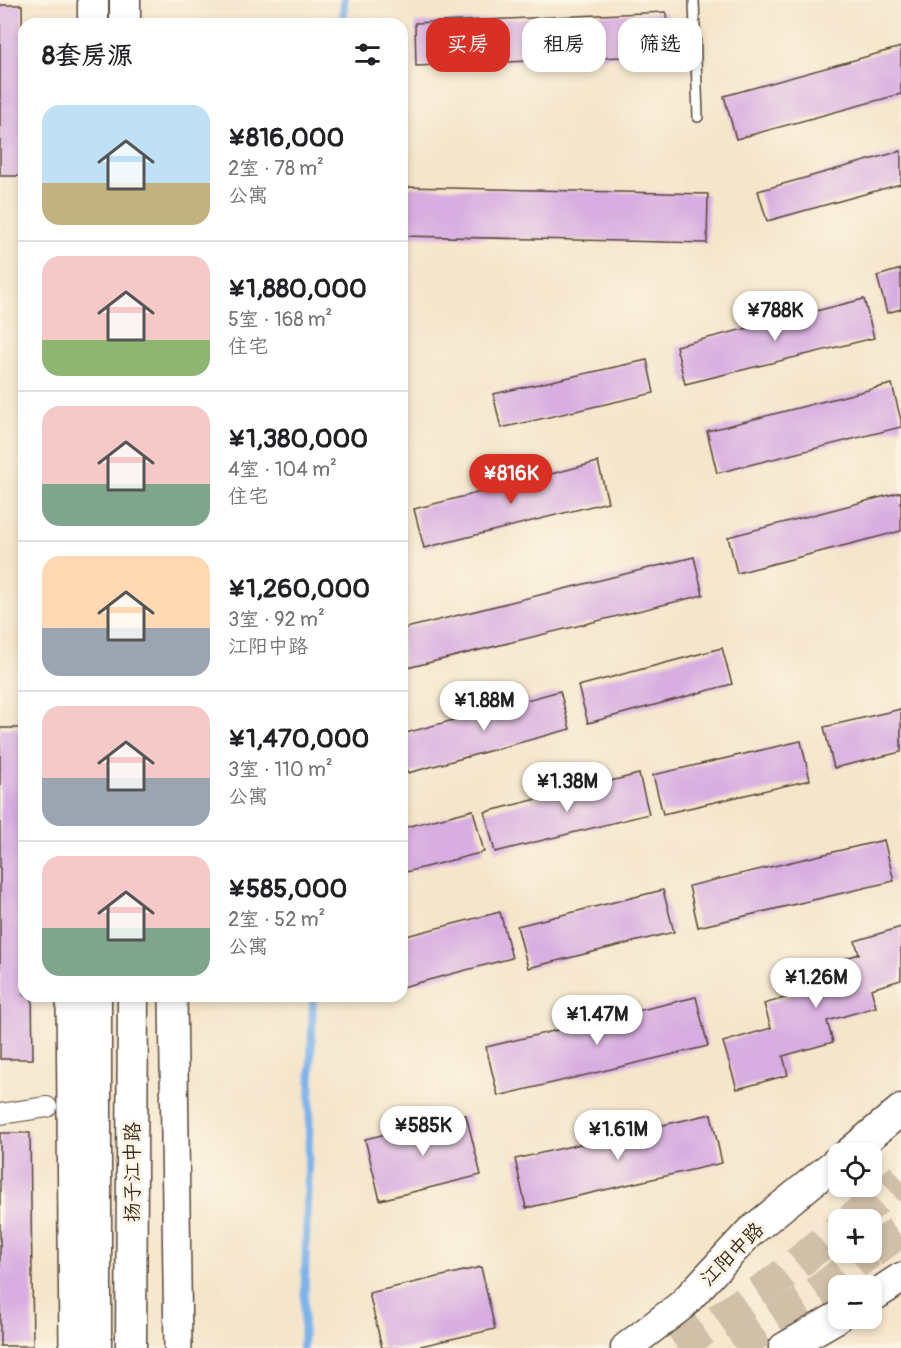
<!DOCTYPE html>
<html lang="zh">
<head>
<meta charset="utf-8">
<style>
  :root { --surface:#fff; --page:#f2f2f2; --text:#202124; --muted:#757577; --line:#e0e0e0; --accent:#d93025 }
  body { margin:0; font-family:Pangolin,"LXGW WenKai TC",sans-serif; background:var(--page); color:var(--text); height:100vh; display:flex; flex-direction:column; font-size:22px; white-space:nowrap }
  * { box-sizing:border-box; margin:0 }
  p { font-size:20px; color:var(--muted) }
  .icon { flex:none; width:33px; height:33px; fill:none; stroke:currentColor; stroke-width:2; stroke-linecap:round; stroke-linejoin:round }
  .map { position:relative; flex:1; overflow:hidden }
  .side { position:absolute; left:18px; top:18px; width:390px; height:984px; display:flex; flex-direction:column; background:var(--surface); border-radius:18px; box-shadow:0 3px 9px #0003 }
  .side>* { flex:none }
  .hud { position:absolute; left:426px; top:18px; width:384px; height:54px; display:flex; gap:12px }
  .tools { position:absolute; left:828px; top:1143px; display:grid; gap:12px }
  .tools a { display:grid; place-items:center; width:54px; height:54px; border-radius:12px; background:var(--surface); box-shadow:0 3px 9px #0003; font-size:30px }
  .price { position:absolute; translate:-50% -51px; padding:0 14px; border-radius:21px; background:#fff; color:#222; font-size:20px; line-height:39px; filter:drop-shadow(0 2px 3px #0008) }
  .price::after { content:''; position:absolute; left:50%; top:36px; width:18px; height:14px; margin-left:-9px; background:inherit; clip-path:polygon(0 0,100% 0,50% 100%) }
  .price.current { background:var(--accent); color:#fff }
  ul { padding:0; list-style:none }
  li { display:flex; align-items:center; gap:18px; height:150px; padding:0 24px }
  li+li { border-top:2px solid var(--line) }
  li span { display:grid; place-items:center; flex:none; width:168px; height:120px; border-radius:18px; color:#555 }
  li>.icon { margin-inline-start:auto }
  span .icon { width:72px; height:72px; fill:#fffc; stroke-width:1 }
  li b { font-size:26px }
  h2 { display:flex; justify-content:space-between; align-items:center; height:72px; padding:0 24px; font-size:26px }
  .pill { padding:0 21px; border-radius:18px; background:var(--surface); box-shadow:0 3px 9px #0003; font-size:21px; line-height:54px }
  .pill.current { background:var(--accent); color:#fff }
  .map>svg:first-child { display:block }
</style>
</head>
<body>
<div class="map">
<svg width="901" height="1348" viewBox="0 0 901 1348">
  <rect width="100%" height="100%" fill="#fcf5e5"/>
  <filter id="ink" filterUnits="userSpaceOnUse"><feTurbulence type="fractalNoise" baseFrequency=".0167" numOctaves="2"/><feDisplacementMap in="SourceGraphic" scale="12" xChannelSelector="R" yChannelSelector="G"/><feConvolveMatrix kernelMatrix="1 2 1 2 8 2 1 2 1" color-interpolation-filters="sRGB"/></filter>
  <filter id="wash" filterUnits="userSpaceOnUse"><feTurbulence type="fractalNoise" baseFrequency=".008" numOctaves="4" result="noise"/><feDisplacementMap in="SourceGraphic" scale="24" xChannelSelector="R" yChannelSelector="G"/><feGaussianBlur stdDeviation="1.35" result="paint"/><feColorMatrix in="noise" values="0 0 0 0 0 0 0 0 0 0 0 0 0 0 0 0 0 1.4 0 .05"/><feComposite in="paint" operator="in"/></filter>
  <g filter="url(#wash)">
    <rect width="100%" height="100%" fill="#f5e5ca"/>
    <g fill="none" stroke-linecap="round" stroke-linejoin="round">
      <g stroke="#7cb3eb" stroke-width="8">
        <polyline points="343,24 344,0"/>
        <polyline points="303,1348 313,996"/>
      </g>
    </g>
    <g id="blocks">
      <g fill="#d8ade1">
        <polygon points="0,5 22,5 24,176 0,176"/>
        <polygon points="666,12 668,55 416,66 415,23"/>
        <polygon points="901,47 901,94 736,139 724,96"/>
        <polygon points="901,151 901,184 767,221 758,191"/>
        <polygon points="404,187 708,194 707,243 403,236"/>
        <polygon points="901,269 901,309 887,313 877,276"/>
        <polygon points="864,299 874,338 685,384 676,346"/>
        <polygon points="647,360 654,393 501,428 493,394"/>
        <polygon points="892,384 901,420 901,427 717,473 707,431"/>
        <polygon points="598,462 608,502 424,548 414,509"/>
        <polygon points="901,492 901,531 737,573 728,537"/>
        <polygon points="694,557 703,595 403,669 402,629"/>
        <polygon points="722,648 732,684 588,723 578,686"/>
        <polygon points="560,691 570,729 408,773 402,751 402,734"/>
        <polygon points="901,709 901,752 834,768 824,727"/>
        <polygon points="0,728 24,728 24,996 32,996 33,1059 0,1059"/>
        <polygon points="801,741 810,780 663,814 653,775"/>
        <polygon points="639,774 649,814 495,852 485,812"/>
        <polygon points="473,810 484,852 402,873 402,828"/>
        <polygon points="884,840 894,881 698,927 689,886"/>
        <polygon points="663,890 674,932 528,968 517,926"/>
        <polygon points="500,912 512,958 402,987 402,937"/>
        <polygon points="901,927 901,980 871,989 876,1007 827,1021 833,1042 783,1056 788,1075 737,1089 723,1042 771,1028 764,1004 811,990 805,970 859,954 855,941"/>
        <polygon points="696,997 708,1046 498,1096 486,1047"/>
        <polygon points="711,1114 722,1163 526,1208 515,1159"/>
        <polygon points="466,1115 481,1175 380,1200 365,1139"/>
        <polygon points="0,1133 30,1133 33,1346 0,1346"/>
        <polygon points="481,1267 495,1329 412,1348 382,1348 369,1293"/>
      </g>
    </g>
  </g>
  <g filter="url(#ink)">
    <use href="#blocks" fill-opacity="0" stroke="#574638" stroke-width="1.5"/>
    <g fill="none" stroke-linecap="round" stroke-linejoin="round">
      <g stroke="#d0c0a8" stroke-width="33" stroke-dasharray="33 16" stroke-linecap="butt">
        <polyline points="851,1220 901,1179"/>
        <polyline points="872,1252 901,1230"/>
        <polyline points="677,1348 777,1280 838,1230"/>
        <polyline points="735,1348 811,1297 870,1252"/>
      </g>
      <g stroke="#574638" stroke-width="12">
        <polyline id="lane" points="694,0 698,117"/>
      </g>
      <g stroke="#574638" stroke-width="22">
        <polyline id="street" points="0,1114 47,1107"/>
      </g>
      <g stroke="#574638" stroke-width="30">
        <g id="secondary">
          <polyline points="70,996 73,1348"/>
          <polyline points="173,996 178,1348"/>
        </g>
      </g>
      <g stroke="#574638" stroke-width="33">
        <g id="primary">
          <polyline points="93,24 93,0"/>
          <polyline points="125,24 125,0"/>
          <polyline points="96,996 96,1348"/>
          <polyline points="848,1154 901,1110"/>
          <polyline points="872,1297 901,1278"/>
          <polyline points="131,1348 133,996"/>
          <polyline points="626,1348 682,1305 749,1233 838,1161"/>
          <polyline points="784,1348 838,1317"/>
        </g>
      </g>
      <use href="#lane" stroke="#fff" stroke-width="9"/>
      <use href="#street" stroke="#fff" stroke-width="20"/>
      <use href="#secondary" stroke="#fff" stroke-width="27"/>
      <use href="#primary" stroke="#fff" stroke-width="30"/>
    </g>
  </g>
  <g text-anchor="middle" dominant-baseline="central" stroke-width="6" stroke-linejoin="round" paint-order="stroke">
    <g font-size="20" fill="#3b2a1e" stroke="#fcf5e5">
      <text transform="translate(132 1172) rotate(-90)">扬子江中路</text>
      <text transform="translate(732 1254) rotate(-45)">江阳中路</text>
    </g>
  </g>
</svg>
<div class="tools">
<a><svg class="icon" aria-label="locate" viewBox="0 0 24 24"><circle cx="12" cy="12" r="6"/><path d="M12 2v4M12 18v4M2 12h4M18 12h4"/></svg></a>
<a>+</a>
<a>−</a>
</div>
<b class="price" style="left:775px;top:342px">¥788K</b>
<b class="price current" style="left:511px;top:505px">¥816K</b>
<b class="price" style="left:484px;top:732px">¥1.88M</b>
<b class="price" style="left:567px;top:813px">¥1.38M</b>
<b class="price" style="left:816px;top:1009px">¥1.26M</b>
<b class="price" style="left:597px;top:1046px">¥1.47M</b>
<b class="price" style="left:423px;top:1157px">¥585K</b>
<b class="price" style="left:618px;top:1161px">¥1.61M</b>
<div class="hud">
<a class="pill current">买房</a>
<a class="pill">租房</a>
<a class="pill">筛选</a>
</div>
<section class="side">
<h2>8套房源<svg class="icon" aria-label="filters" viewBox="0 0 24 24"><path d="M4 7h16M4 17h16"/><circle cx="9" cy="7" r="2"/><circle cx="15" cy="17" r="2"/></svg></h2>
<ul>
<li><span style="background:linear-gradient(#bfe0f5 65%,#c2b280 0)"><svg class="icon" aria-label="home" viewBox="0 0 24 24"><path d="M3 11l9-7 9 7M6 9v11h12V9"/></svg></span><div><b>¥816,000</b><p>2室 · 78 m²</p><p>公寓</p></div></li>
<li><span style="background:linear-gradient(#f6c9c9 70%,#8fb573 0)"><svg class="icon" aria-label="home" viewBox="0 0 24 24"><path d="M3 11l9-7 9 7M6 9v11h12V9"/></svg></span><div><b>¥1,880,000</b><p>5室 · 168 m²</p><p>住宅</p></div></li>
<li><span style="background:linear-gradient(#f6c9c9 65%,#7fa58c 0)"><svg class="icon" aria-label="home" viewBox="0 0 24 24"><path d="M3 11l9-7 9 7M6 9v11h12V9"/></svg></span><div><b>¥1,380,000</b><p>4室 · 104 m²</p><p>住宅</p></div></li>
<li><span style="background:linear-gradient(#ffd9b3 60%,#9aa5b1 0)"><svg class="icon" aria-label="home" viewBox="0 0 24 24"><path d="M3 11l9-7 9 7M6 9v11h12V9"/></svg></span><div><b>¥1,260,000</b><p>3室 · 92 m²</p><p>江阳中路</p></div></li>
<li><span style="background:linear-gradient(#f6c9c9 60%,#9aa5b1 0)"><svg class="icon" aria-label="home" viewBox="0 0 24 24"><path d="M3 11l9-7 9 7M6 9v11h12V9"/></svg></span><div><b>¥1,470,000</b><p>3室 · 110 m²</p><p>公寓</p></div></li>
<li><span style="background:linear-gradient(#f6c9c9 60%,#7fa58c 0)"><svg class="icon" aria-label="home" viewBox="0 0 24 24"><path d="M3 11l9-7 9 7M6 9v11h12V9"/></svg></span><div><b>¥585,000</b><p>2室 · 52 m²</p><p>公寓</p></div></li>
</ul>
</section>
</div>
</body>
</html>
